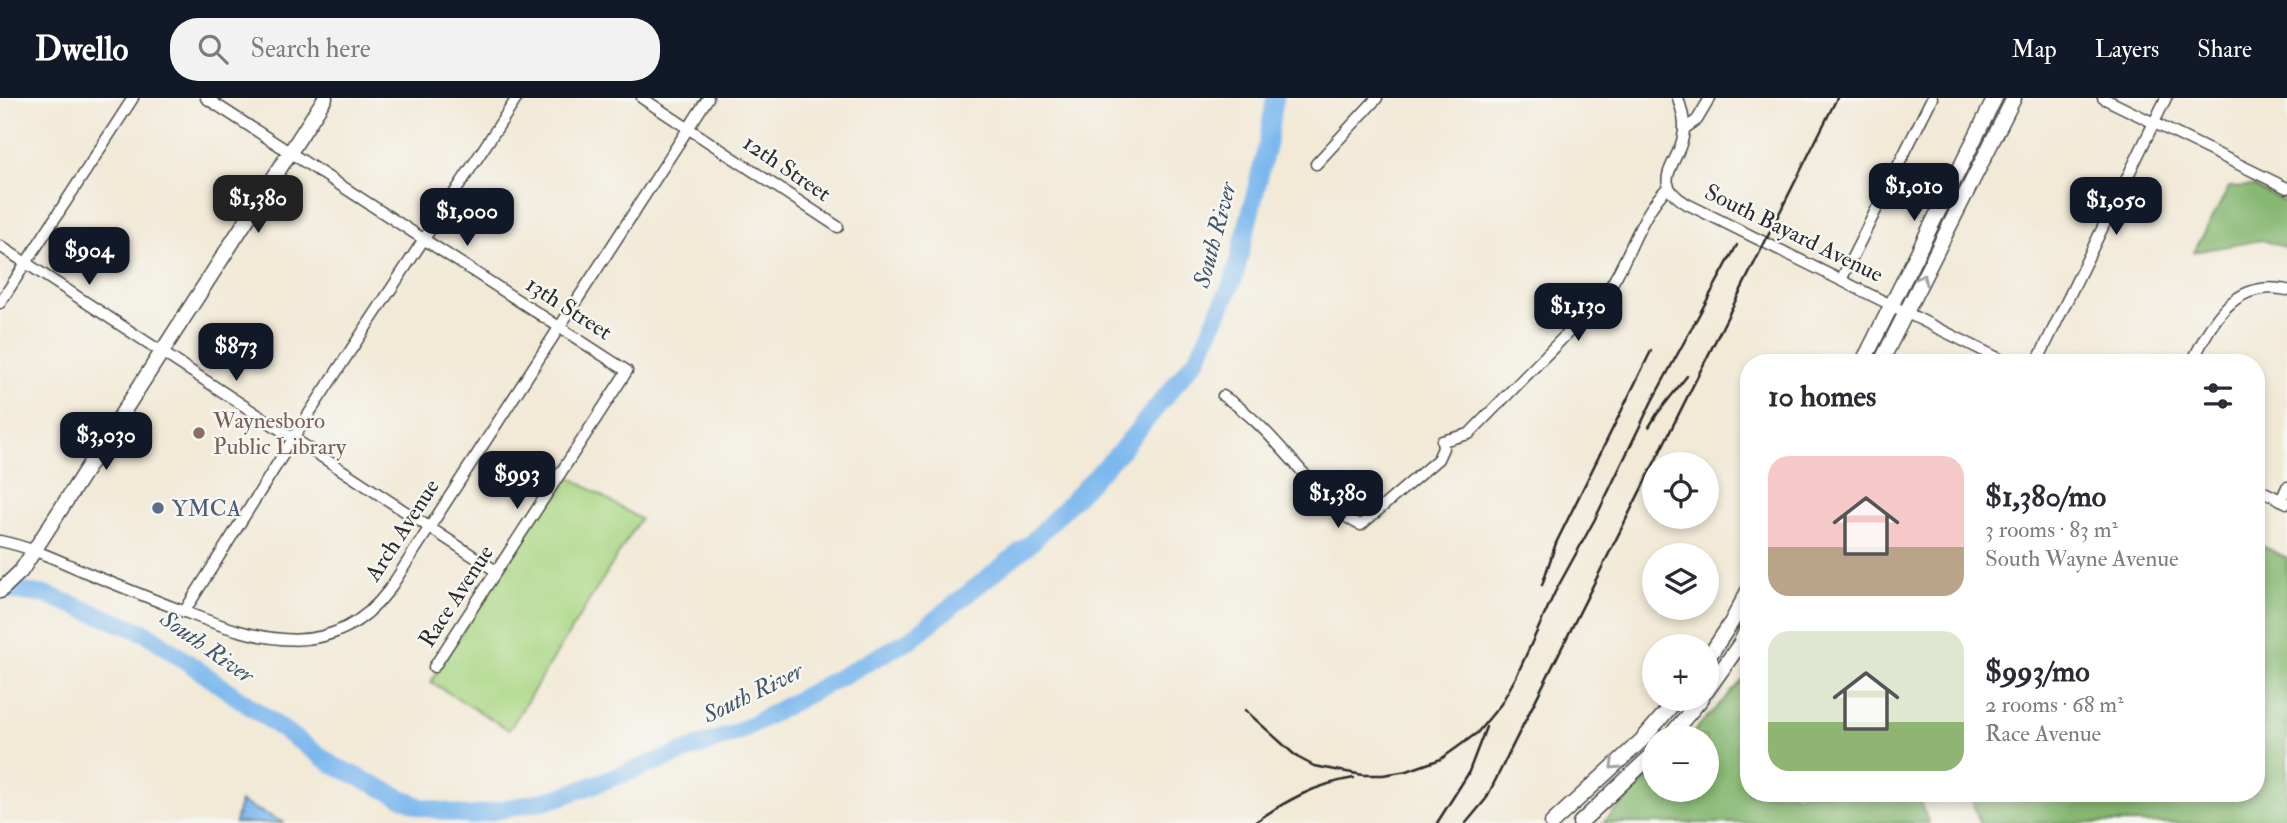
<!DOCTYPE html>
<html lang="en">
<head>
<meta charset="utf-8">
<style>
  :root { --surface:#fff; --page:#f2f2f3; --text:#2b2b33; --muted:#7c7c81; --accent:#111827 }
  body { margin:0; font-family:"IM FELL Double Pica",serif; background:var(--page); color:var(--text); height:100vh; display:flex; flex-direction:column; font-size:26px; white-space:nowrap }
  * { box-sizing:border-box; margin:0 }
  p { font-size:23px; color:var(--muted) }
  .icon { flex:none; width:38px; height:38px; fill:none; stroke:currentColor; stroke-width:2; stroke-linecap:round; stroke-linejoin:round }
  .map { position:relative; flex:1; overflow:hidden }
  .sheet { position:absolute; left:1740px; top:256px; width:525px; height:448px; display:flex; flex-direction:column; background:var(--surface); border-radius:28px; box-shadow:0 4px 10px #0003 }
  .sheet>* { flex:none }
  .fabs { position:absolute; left:1642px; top:354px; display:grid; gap:14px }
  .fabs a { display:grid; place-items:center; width:77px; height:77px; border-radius:50%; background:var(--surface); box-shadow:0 4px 10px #0003; font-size:35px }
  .price { position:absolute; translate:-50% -60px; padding:0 16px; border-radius:14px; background:var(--accent); color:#fff; font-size:23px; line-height:46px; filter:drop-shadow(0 2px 4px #0008) }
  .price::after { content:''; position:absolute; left:50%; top:42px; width:21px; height:16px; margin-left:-10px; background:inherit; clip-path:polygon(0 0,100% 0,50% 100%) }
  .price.active { background:#222; color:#fff }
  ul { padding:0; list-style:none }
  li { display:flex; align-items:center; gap:21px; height:175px; padding:0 28px }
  li span { display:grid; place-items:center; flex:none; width:196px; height:140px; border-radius:21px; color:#555 }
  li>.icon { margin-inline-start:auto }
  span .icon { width:84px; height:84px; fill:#fffc; stroke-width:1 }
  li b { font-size:30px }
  h2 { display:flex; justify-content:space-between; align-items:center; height:84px; padding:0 28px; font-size:30px }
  header { display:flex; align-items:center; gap:42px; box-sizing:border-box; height:98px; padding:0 35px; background:var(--accent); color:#fff }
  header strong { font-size:33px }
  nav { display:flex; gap:38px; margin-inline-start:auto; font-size:24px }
  .search { width:490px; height:63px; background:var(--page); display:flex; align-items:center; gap:18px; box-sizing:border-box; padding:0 24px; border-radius:28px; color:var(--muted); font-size:26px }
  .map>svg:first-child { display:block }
</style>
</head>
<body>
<header>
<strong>Dwello</strong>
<div class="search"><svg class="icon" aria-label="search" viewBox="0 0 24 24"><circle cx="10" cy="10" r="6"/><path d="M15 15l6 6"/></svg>Search here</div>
<nav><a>Map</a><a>Layers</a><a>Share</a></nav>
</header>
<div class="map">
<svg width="2287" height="725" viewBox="0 0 2287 725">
  <rect width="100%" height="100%" fill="#f6f6f2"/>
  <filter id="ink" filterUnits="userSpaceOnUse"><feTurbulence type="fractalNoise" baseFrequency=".0143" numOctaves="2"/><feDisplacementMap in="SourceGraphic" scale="14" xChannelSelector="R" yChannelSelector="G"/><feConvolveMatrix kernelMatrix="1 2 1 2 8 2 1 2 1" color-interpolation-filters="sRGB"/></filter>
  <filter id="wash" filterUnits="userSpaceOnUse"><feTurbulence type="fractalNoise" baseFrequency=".00686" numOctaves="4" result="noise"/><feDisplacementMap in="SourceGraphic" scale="28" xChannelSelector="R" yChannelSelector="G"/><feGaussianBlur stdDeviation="1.57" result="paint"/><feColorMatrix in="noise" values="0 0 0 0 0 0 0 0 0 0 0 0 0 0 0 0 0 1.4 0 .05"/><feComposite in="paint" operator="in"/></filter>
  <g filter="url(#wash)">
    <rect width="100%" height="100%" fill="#f2e9d6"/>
    <polygon fill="#aad784" stroke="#6a8158" stroke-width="2" points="562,374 640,421 509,632 431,584"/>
    <g fill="#87b872" stroke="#59724e" stroke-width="2">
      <polygon points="2253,88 2287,105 2287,150 2262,142 2194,154 2229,89"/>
      <polygon points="2256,445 2287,460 2287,725 1980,725 1969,695 2256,695"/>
      <polygon points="1744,581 1748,583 1748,695 1916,695 1929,725 1603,725 1654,673 1654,691 1706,691 1706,639 1688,639"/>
    </g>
    <polygon fill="#7bb8ed" stroke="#53728c" stroke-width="2" points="240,704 285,725 235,725"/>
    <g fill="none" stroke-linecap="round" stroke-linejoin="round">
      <polyline stroke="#7bb8ed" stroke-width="18" points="0,491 47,497 146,535 333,667 421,709 470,718 557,700 738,634 911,541 1031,445 1122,351 1198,259 1234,181 1267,47 1275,0"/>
    </g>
  </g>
  <g filter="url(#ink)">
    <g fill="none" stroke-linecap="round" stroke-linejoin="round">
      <g stroke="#494845" stroke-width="13">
        <g id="minor">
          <polyline points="206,0 627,273 434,569"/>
          <polyline points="642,0 838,129"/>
          <path d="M1678,0C1682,13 1686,25 1683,39C1677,69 1649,83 1687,106L2006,264"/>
          <polyline points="2103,0 2287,90"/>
          <polyline points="1684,31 1697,22 1710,0"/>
          <polyline points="1316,66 1377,0"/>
          <polyline points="0,148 496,473"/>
          <polyline points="1841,182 1932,0"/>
          <polyline points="0,205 133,0"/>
          <polyline points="2037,264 2166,0"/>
          <path d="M2192,264C2212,224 2233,181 2287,192"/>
          <path d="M1223,298C1259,320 1287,358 1316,389C1329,403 1343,420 1361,427L1438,361L1443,350L1442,343L1469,336L1601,201C1629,167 1636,121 1668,89"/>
          <polyline points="2256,390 2287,405"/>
          <polyline points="2281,402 2287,389"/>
          <path d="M0,443C30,449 58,462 85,474C119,488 152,501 185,514C259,543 333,566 389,492L708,0"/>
          <polyline points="184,514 310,314 517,0"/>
        </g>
      </g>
      <g stroke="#494845" stroke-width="17">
        <g id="major">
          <polyline points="1863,264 1995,0"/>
          <polyline points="1881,264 2014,0"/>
          <polyline points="0,493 21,473 325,0"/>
          <polyline points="1706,563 1731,525 1748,493"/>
          <polyline points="1706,594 1740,546 1748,529"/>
          <polyline points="1669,639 1702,600"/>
          <polyline points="1552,725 1642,642 1678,600"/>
          <polyline points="1580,725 1654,655"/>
        </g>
      </g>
      <use href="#minor" stroke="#fff" stroke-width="10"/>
      <use href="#major" stroke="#fff" stroke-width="14"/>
      <g stroke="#2b2b2b" stroke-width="2.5">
        <polyline points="1649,329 1657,316 1687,278"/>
        <polyline points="1542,487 1556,445 1651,253"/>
        <polyline points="1245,612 1297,659 1314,668 1363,677 1383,677 1407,673 1441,661 1477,635 1501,606 1516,579 1555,494 1595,421 1652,303 1737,147"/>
        <path d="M1254,725C1285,703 1316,686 1354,680"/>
        <polyline points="1437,725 1468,676 1486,629"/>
        <polyline points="1466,725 1486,701 1837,0"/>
      </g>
    </g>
    <defs><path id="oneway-chevron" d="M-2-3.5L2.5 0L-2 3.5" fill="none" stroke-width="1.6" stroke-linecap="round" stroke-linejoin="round" transform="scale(1.75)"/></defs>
    <g stroke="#a0a0a0">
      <use href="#oneway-chevron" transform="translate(1922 181) rotate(-63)"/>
      <use href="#oneway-chevron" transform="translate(1614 667) rotate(137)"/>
    </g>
  </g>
  <circle fill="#8d6e63" stroke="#f6f6f2" stroke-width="2.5" cx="199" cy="335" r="7"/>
  <circle fill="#5c6f8a" stroke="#f6f6f2" stroke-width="2.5" cx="158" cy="410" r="7"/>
  <g text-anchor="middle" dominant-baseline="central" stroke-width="5" stroke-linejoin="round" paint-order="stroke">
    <g font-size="23" fill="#2b2b2b" stroke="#f6f6f2">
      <text transform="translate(787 70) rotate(34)">12th Street</text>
      <text transform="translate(1794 135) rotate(26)">South Bayard Avenue</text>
      <text transform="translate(569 210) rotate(33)">13th Street</text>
      <text transform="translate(402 432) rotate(-57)">Arch Avenue</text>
      <text transform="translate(456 498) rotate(-57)">Race Avenue</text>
    </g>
    <g font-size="23" fill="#785e54" stroke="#f6f6f2" text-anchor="start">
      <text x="213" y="322">Waynesboro<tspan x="213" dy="26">Public Library</tspan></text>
    </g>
    <g font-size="23" fill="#4e5e75" stroke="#f6f6f2" text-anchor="start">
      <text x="172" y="410">YMCA</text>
    </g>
    <g font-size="24" font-style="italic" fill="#435565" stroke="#f6f6f2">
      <text transform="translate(1215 137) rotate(-75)">South River</text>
      <text transform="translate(207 549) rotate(35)">South River</text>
      <text transform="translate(753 595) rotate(-26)">South River</text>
    </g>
  </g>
</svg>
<div class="fabs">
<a><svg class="icon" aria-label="locate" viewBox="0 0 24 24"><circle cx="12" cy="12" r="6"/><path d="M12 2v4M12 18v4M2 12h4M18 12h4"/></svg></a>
<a><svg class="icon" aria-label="layers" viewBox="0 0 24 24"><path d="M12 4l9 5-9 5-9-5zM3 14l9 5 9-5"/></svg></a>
<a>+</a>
<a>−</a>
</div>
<b class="price" style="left:1914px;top:125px">$1,010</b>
<b class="price active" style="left:258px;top:137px">$1,380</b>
<b class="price" style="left:2116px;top:139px">$1,050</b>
<b class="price" style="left:467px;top:150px">$1,000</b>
<b class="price" style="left:89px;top:189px">$904</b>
<b class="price" style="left:1578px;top:245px">$1,130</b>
<b class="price" style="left:236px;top:285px">$873</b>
<b class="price" style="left:106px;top:374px">$3,030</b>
<b class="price" style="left:517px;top:413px">$993</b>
<b class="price" style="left:1338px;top:432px">$1,380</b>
<section class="sheet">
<h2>10 homes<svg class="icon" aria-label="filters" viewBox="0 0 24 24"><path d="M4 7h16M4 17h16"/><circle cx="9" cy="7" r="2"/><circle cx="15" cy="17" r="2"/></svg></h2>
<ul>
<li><span style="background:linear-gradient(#f6c9c9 65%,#b9a48a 0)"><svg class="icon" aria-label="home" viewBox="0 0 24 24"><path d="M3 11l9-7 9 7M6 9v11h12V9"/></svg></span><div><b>$1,380/mo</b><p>3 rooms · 83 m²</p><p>South Wayne Avenue</p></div></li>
<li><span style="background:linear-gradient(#dfe7d0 65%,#8fb573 0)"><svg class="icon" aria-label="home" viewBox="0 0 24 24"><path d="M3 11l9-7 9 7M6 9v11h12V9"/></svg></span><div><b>$993/mo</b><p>2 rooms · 68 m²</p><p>Race Avenue</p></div></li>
</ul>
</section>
</div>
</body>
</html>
